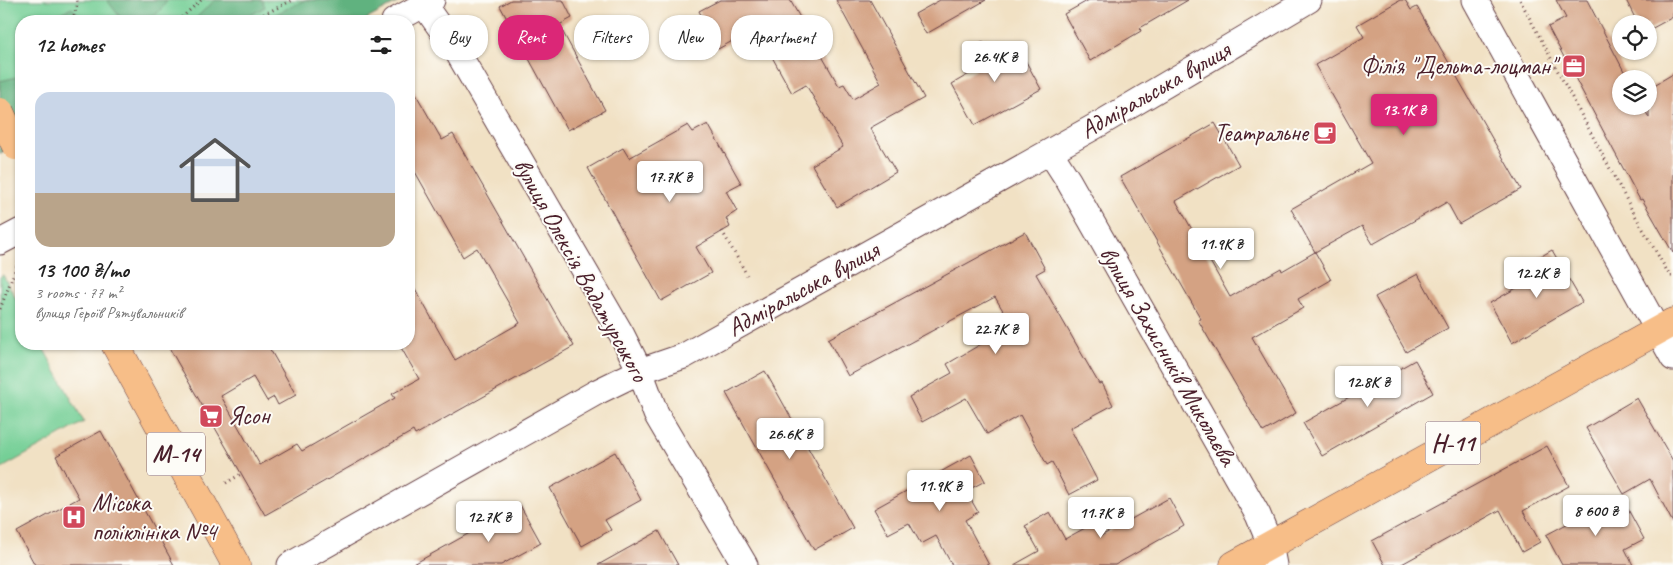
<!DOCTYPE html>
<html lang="en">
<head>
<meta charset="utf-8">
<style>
  :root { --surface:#fff; --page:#f2f2f2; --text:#222; --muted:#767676; --accent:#db2777 }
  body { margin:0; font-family:Caveat,sans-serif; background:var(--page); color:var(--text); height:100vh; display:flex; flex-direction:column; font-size:19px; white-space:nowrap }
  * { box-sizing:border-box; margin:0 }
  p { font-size:16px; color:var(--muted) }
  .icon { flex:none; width:28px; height:28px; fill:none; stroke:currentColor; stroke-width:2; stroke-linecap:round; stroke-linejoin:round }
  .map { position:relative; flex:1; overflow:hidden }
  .drawer { position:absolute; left:15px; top:15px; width:400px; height:335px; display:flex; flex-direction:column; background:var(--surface); border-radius:20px; box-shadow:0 1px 4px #0004 }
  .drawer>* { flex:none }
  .guide { position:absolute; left:430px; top:15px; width:475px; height:45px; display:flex; gap:10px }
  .buttons { position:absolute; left:1612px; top:15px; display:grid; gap:10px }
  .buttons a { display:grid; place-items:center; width:45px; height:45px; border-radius:50%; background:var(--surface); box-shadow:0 1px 4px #0004; font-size:25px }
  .price { position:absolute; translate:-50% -42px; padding:0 11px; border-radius:5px; background:#fff; color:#222; font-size:16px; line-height:32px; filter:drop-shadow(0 1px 2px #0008) }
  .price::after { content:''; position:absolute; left:50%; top:30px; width:15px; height:11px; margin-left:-8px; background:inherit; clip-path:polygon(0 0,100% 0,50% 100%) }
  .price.active { background:var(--accent); color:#fff }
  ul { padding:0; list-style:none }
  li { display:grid; align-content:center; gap:10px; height:265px; padding:0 20px }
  li span { display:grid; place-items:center; height:155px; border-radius:15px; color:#555 }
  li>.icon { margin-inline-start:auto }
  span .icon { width:90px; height:90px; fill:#fffc; stroke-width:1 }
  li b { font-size:21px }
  h2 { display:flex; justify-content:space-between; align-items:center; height:60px; padding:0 20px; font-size:21px }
  .chip { padding:0 18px; border-radius:20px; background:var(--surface); box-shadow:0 1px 4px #0004; font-size:18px; line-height:45px }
  .chip.active { background:var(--accent); color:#fff }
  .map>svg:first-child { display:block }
</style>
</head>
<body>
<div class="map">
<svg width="1673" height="565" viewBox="0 0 1673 565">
  <rect width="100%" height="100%" fill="#fdfcf7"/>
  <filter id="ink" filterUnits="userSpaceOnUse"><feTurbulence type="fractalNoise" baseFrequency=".02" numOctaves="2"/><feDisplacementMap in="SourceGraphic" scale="10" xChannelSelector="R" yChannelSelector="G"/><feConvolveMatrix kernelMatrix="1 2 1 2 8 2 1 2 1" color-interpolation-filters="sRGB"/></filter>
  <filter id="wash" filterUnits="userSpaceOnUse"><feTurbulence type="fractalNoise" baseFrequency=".0096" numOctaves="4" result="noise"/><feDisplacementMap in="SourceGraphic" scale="20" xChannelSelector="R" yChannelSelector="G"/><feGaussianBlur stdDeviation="1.12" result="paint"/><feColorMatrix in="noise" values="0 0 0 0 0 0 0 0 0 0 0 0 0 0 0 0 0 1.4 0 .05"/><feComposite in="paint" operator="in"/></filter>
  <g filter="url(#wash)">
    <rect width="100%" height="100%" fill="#f1e1c4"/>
    <g fill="#75cf96" stroke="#607760">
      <polygon points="0,0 402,0 363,21 21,21 21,142 0,154"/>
      <polygon points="3,275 21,308 21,344 41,344 84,422 0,469 0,277"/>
    </g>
    <g fill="#60b27f" stroke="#556855">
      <path d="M107,0H168C151,22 151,22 123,21Z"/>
      <polygon points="215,0 262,0 265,7 240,21 201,21 197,17"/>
      <polygon points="305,0 402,0 363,21 262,21"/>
      <polygon points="72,8 86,21 50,21 53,16"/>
      <polygon points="21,76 21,141 0,153 0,81"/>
    </g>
    <g id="blocks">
      <g fill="#d4a283">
        <polygon points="511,0 563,0 572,18 559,25 605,110 568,130 500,6"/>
        <polygon points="720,0 790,0 839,86 844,84 853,99 881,83 836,0 870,0 924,98 870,128 896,172 837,207 812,165 843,147 806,85 792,93 756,28 718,49 699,11"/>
        <polygon points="940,0 986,0 926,34 915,14"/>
        <polygon points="1089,0 1188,0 1140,28 1141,31 1090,61 1064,14"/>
        <polygon points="1400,0 1405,0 1411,10 1417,7 1521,189 1459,224 1447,202 1373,244 1362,226 1315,252 1291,209 1371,163 1315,65 1364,37 1357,25"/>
        <polygon points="1556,0 1587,0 1628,79 1621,79 1621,106 1643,106 1649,118 1649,88 1673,74 1673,253 1642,199 1640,200 1548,27 1566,18"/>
        <polygon points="1626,0 1673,0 1673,17 1649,30 1649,24 1638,24"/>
        <polygon points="983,42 993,61 1018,47 1041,89 975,125 952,84 976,70 966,51"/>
        <polygon points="409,82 442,140 453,134 574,346 415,435 413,431 265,515 167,344 267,344 296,395 278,405 274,397 267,401 253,377 221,396 260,465 297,444 302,451 395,398 392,394 419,379 399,344 409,344 409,278 455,360 520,323 477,248 463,257 409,161"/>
        <polygon points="1215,123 1239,165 1176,201 1230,297 1281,268 1282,271 1315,252 1331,280 1298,299 1303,308 1252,337 1296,413 1263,432 1198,320 1201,319 1120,177"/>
        <polygon points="708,124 741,183 726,191 737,211 726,218 730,227 696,247 711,273 661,301 588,168 623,148 629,158 688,125 693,132"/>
        <polygon points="1025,232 1045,269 1036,274 1099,384 1102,383 1113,405 1070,428 1097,480 1069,495 1052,462 1047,465 1020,415 987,434 966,398 922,422 909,397 952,373 947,364 1012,326 995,297 848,376 828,339"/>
        <polygon points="1552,250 1582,302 1512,343 1490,303 1534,278 1526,265"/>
        <polygon points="1418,274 1448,328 1406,352 1375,297"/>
        <polygon points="1415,360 1433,393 1322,456 1303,423"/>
        <polygon points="765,371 853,528 814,550 726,393"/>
        <polygon points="1637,398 1673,461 1673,523 1650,479 1624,494 1586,428"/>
        <polygon points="101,431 174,565 35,565 17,532 79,498 56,456"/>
        <polygon points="1547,446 1569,486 1523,511 1540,542 1522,552 1500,510 1400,565 1385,565 1372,541"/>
        <polygon points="615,452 641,500 605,520 611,530 582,546 550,488"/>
        <polygon points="971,455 985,481 966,491 978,512 965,520 989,565 952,565 936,536 921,544 909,523 888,534 874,509"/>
        <polygon points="1169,498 1184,526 1115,565 1014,565 1039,551 1025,526 1050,512 1065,539 1094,523 1101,536"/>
        <polygon points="1585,499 1595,518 1624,502 1644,539 1625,549 1633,565 1562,565 1546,535 1576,519 1570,507"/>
        <polygon points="520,505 541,543 501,565 412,565"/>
        <polygon points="659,531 678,565 598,565"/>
      </g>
    </g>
  </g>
  <g filter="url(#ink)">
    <use href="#blocks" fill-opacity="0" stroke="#633c42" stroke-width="1"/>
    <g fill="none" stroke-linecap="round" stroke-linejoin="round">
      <g stroke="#633c42" stroke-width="27">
        <g id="minor">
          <polyline points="1475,0 1673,358"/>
          <polyline points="424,5 458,53 622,335 640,371 656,414 745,565"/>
          <polyline points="394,21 432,0"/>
          <polyline points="1050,152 1068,180 1258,515 1270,544 1274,565"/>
          <polyline points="0,242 21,231"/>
          <polyline points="290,565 597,392 640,371 684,356 1101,123 1309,0"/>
        </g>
      </g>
      <g stroke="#633c42" stroke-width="29">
        <polyline id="primary" points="1234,565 1673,322"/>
      </g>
      <g stroke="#633c42" stroke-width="29">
        <polyline id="trunk" points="115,344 236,565"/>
      </g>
      <g stroke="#633c42" stroke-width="3" stroke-dasharray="1 4" stroke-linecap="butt">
        <polyline points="1520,0 1632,210 1670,276 1673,276"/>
        <polyline points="72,21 77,6 77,0"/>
        <polyline points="178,21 201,0"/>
        <polyline points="250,21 293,0"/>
        <polyline points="722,231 747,275"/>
        <polyline points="0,309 19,260"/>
        <polyline points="226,483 241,474"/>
      </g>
      <use href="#minor" stroke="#fff" stroke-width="25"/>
      <use href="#primary" stroke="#f7be88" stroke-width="28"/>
      <use href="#trunk" stroke="#f7be88" stroke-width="28"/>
      <g stroke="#633c42" stroke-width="29" stroke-linecap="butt">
        <polyline id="trunk-bridge" points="0,112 16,146"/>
      </g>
      <use href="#trunk-bridge" stroke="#f7be88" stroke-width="28"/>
    </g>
  </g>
  <defs>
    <g id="office-square" transform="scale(1.25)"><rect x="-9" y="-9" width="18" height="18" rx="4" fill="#d1495b" stroke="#fdfcf7"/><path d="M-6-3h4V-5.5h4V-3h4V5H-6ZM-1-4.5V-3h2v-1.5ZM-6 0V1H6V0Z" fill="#fff"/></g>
    <g id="cafe-square" transform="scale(1.25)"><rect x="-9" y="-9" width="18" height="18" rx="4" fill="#d1495b" stroke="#fdfcf7"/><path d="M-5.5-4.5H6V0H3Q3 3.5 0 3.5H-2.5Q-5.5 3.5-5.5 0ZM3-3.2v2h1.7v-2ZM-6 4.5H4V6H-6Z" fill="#fff"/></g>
    <g id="supermarket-square" transform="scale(1.25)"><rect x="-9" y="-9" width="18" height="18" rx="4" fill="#d1495b" stroke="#fdfcf7"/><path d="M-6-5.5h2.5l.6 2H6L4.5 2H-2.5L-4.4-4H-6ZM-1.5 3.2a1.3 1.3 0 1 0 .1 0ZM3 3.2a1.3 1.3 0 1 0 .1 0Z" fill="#fff"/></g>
    <g id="hospital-square" transform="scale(1.25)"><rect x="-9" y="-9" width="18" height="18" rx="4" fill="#d1495b" stroke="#fdfcf7"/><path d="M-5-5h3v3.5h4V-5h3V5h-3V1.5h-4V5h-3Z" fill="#fff"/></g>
  </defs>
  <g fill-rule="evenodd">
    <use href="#office-square" x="1574" y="66"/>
    <use href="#cafe-square" x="1325" y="133"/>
    <use href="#supermarket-square" x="211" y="416"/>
    <use href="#hospital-square" x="74" y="517"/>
  </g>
  <g text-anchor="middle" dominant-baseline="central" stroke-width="4" stroke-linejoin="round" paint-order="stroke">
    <g fill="#fdfcf7" stroke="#806168" stroke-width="1">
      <rect x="1425.5" y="421.5" width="55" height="43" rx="4"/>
      <rect x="147" y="432.5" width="58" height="43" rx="4"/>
    </g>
    <g font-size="24" font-weight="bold" fill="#4a1f2b">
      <text x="1453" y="443">Н-11</text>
      <text x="176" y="454">М-14</text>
    </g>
    <g font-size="25" fill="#4a1f2b" stroke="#fdfcf7" text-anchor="end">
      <text x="1556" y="66">Філія "Дельта-лоцман"</text>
      <text x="1308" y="133">Театральне</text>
      <text x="228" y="416" text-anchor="start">Ясон</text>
      <text x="92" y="503" text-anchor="start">Міська<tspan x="92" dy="29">поліклініка №4</tspan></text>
    </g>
    <g font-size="25" fill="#4a1f2b" stroke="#fdfcf7">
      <text transform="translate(1155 90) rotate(-30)">Адміральська вулиця</text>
      <text transform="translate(581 270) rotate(61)">вулиця Олексія Вадатурського</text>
      <text transform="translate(803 289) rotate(-29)">Адміральська вулиця</text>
      <text transform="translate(1168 356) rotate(60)">вулиця Захисників Миколаєва</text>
    </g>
  </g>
</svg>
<div class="buttons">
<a><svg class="icon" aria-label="locate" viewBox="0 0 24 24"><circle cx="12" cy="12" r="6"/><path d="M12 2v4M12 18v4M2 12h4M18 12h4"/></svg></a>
<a><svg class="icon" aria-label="layers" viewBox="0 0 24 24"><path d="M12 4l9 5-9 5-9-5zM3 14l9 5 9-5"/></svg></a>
</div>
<b class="price" style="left:995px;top:83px">26.4K ₴</b>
<b class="price active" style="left:1404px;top:136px">13.1K ₴</b>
<b class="price" style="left:670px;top:203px">17.7K ₴</b>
<b class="price" style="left:1221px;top:270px">11.9K ₴</b>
<b class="price" style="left:1537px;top:299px">12.2K ₴</b>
<b class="price" style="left:996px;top:355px">22.7K ₴</b>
<b class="price" style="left:1368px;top:408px">12.8K ₴</b>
<b class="price" style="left:790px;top:460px">26.6K ₴</b>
<b class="price" style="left:940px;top:512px">11.9K ₴</b>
<b class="price" style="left:1596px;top:537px">8 600 ₴</b>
<b class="price" style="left:1101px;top:539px">11.7K ₴</b>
<b class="price" style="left:489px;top:543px">12.7K ₴</b>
<div class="guide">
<a class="chip">Buy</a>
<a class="chip active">Rent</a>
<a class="chip">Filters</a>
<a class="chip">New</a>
<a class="chip">Apartment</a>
</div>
<section class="drawer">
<h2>12 homes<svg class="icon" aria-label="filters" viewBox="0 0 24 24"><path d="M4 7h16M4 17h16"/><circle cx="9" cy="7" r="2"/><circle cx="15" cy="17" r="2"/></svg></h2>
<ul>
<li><span style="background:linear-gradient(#c9d6e8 65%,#b9a48a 0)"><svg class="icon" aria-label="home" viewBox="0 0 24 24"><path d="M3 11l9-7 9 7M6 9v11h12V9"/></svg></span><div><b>13 100 ₴/mo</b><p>3 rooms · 77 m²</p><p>вулиця Героїв Рятувальників</p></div></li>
</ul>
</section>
</div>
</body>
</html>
